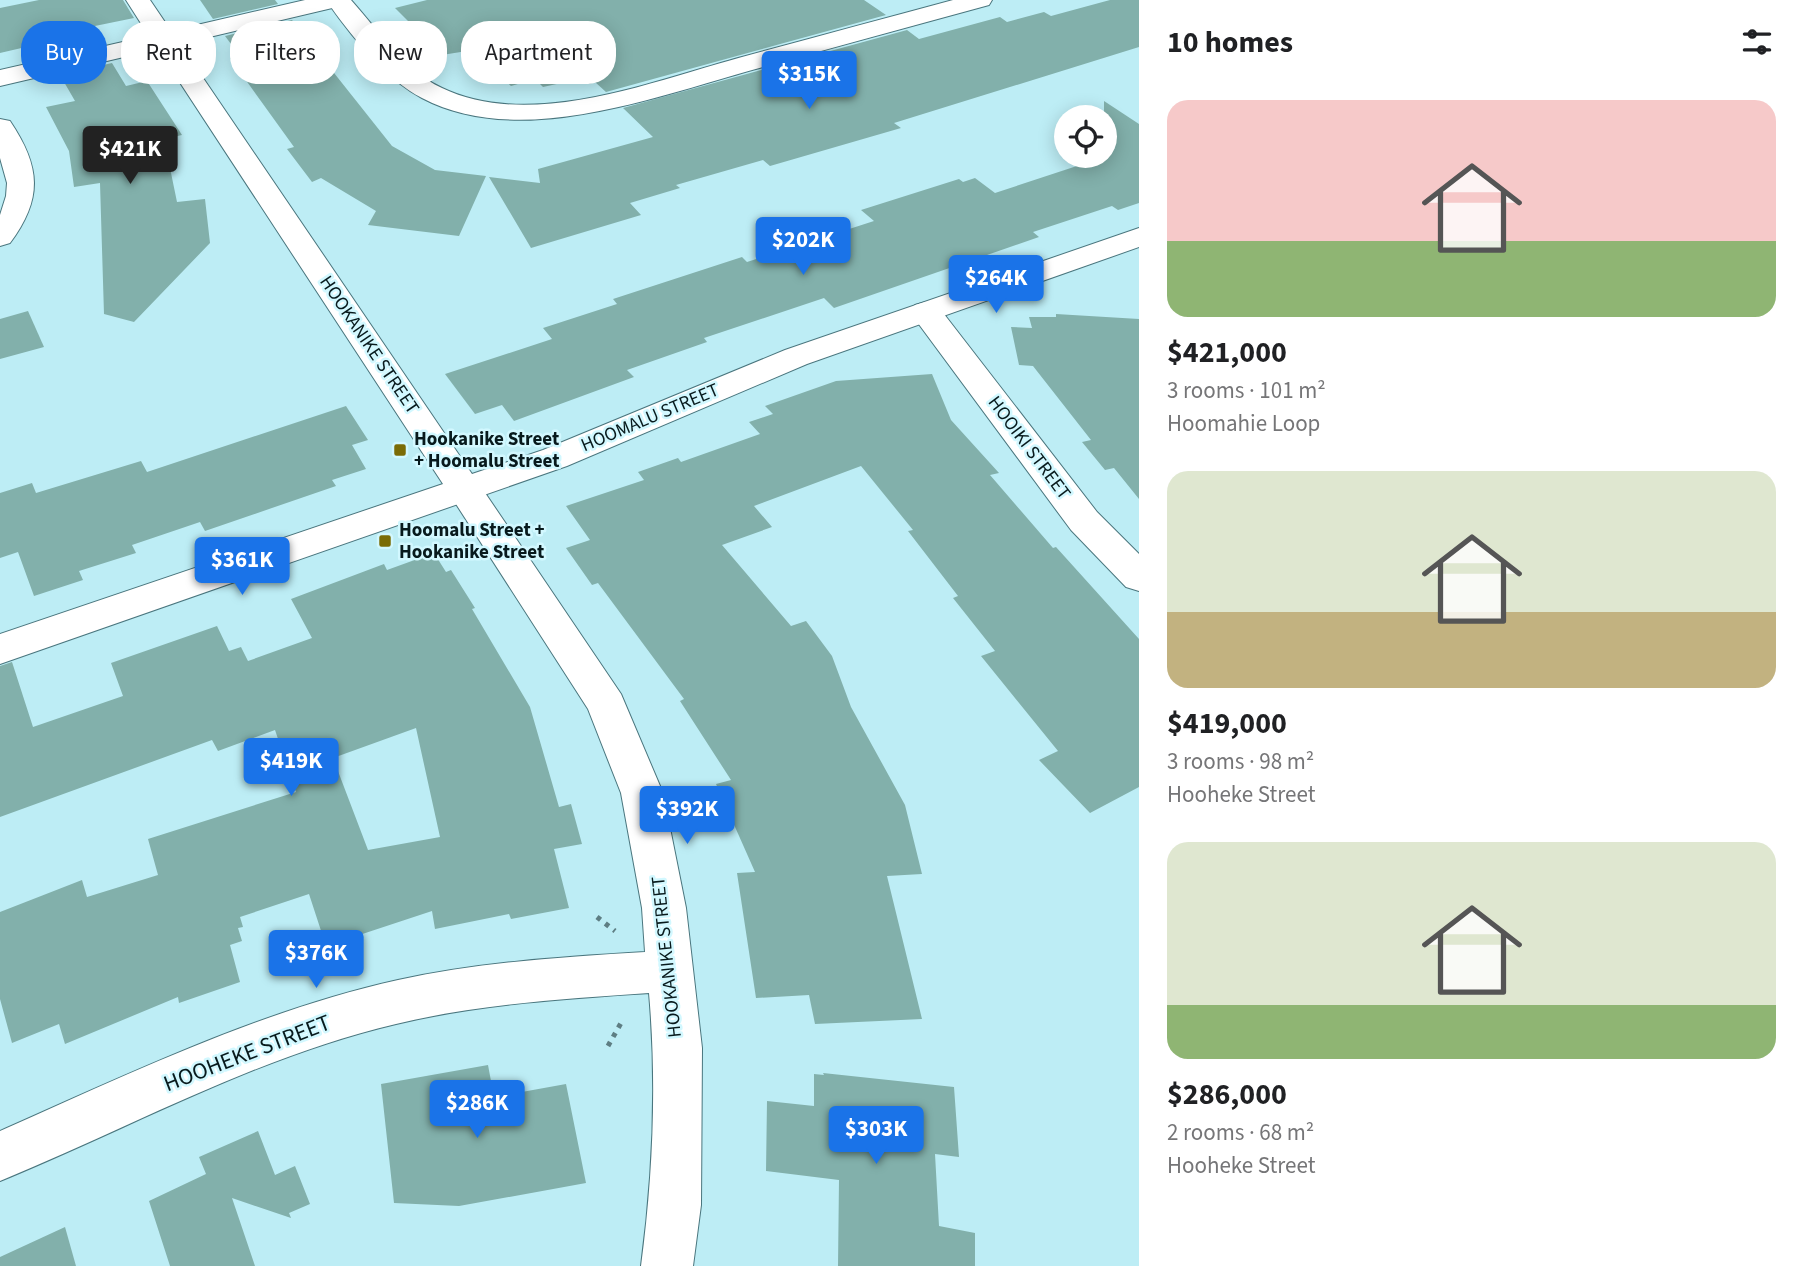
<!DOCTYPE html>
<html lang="en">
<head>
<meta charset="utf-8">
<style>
  :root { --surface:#fff; --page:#f6f6f6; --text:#202124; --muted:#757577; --accent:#1a73e8 }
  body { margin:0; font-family:"Source Sans 3",sans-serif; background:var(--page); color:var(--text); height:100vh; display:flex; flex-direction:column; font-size:26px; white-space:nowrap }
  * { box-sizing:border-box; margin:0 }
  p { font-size:23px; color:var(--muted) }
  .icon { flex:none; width:38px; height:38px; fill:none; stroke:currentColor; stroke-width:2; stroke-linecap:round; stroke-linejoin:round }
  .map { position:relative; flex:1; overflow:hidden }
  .panel { display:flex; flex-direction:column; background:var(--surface); width:665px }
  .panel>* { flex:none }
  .banner { position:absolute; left:21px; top:21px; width:665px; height:63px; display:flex; gap:14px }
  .controls { position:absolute; left:1054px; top:105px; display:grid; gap:14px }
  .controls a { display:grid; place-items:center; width:63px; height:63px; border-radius:50%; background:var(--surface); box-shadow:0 4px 18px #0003; font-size:35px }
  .price { position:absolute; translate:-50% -60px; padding:0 16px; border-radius:7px; background:var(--accent); color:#fff; font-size:23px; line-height:46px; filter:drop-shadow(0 2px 4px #0008) }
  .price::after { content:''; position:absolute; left:50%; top:42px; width:21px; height:16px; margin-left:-10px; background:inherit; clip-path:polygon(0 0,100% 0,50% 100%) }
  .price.on { background:#222; color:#fff }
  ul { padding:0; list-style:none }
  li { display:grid; align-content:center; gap:14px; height:371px; padding:0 28px }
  li span { display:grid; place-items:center; height:217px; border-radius:21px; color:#555 }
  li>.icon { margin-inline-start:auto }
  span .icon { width:126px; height:126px; fill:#fffc; stroke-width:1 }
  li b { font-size:30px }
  h2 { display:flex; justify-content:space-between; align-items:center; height:84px; padding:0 28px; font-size:30px }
  .chip { padding:0 24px; border-radius:28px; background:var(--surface); box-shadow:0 4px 18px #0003; font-size:24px; line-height:63px }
  .chip.on { background:var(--accent); color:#fff }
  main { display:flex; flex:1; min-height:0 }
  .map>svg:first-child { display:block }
</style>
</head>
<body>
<main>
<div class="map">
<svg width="1139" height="1266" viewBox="0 0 1139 1266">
  <rect width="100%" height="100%" fill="#bdedf5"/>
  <g fill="#82b0ab" fill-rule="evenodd">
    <polygon points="39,0 123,0 134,18 90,27 101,44 50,56 43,43 0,53 0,8"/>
    <polygon points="200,0 275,0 278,4 213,19"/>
    <polygon points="427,0 864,0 886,15 606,92 595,82 589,84 584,78 543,87 535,79 511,86 473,50 442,55 395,8"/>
    <polygon points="1110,0 1139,0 1139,47 894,123 901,128 770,166 763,160 676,185 680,188 630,203 641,215 531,248 489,177 540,183 538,169 653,137 623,108 907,30 919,39 1000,17 1007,22 1044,12 1051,16"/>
    <polygon points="292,20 392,146 435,170 486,176 459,236 368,225 376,211 321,178 312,182 287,149 294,147 230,58 240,56 225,36"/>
    <polygon points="112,63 126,86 147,81 182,135 164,139 177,202 205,199 210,243 134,322 104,314 100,183 74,187 69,151 46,107 75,101 60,75"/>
    <polygon points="1104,101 1139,124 1139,203 1118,210 1112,206 1033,232 1039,237 834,308 824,298 704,338 707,342 627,370 634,377 514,421 502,405 475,414 445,374 552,339 543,328 617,304 613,299 742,257 747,262 874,221 861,210 959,179 963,182 975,178 995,193 1086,163 1080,159 1104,156"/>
    <polygon points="28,311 44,347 0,359 0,319"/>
    <polygon points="1056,314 1139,319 1139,499 1114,468 1105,470 1082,442 1091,440 1033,366 1019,365 1011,327 1032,328 1029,317 1056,317"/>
    <polygon points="932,374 951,420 999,473 990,475 1053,548 1056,547 1139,639 1139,787 1090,813 1039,760 1058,751 981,656 995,651 953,598 958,596 908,531 913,530 861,466 754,506 772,527 722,545 791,626 806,621 832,656 851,707 905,805 922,874 887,876 922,1019 815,1024 809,995 756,998 737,873 755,872 716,784 731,780 680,701 684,699 598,583 592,585 566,548 590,540 566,506 644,480 638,472 678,458 681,462 760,434 749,422 773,414 765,406 836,381"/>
    <polygon points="346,406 368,440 352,445 366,469 332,480 336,486 205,531 200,522 132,545 136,553 79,571 83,580 34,596 18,552 0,558 0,493 32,483 36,493 141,461 147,472"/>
    <path d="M434,553L446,572L451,570L475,608L472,609L530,707L559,807L571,804L582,844L554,849L569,908L511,919L509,914L435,929L432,911L326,946L309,894L240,917L243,927L238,928L242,941L230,945L240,982L179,1003L178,997L65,1044L59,1024L12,1043L0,999V912L82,880L87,897L158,875L148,839L296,792L275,730L218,751L212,740L0,817V666L12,662L33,727L123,696L111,663L217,626L229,651L241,647L248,661L312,638L291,599L384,564L387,570ZM416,728L440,837L368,850L333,758Z"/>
    <polygon points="488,1065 494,1097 566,1084 586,1183 459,1206 394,1203 381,1084"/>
    <polygon points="823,1073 954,1087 959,1157 935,1154 939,1226 975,1233 975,1266 838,1266 839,1180 766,1171 767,1101 814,1106 814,1074 824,1075"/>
    <polygon points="258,1131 275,1175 295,1166 310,1204 289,1213 291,1218 232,1198 255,1266 170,1266 149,1201 206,1174 199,1157"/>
    <polygon points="65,1227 76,1266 0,1266 0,1257"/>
  </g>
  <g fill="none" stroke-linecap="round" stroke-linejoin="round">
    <g stroke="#4a767e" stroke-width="2">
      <g id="minor">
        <path d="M326,0H351C379,31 403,70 442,88C531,131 653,81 742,57C812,38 882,19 953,0H992L989,5C913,26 838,46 763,67C662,94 522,151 422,98C385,79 349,33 326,0Z"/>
        <path d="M0,119L10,121C41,167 43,199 10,243L0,246V215L6,196L7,183L0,158Z"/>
        <polygon points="926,302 937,305 1097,512 1139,554 1139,591 1126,587 1071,530 915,319 910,312 915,305"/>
        <path d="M465,478L477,481L621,694L663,793L686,908L702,1048L701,1205L693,1266H641C653,1176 657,1084 649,993C564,999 479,1004 396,1024C256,1057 132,1127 0,1181V1131C129,1074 259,1011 398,980C480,962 562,957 645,952L642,908L621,793L588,709L447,490L453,481Z"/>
      </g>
    </g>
    <g stroke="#4a767e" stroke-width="2">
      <polygon id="tertiary" points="126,0 150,0 171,31 305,0 348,0 345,5 180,44 472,474 543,450 785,350 1139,228 1139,247 807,364 567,466 0,664 0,634 443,484 158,49 0,86 0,70 149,36"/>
    </g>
    <g stroke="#5e7e83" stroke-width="5" stroke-dasharray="4.5 6" stroke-linecap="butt">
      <polyline points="597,917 615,931"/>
      <polyline points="608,1046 621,1023"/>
    </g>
    <use href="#minor" fill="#fff" fill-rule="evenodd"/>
    <use href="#tertiary" fill="#fff" fill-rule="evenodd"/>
  </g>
  <g fill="#7a6c06" stroke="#d2f8ff" stroke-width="2.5">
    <rect x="393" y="443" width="14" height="14" rx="3.5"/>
    <rect x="378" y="534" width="14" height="14" rx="3.5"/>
  </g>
  <g text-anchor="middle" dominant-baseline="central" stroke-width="5" stroke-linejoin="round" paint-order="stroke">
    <g font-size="19" fill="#081a1d" stroke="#d2f8ff">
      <text transform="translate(369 345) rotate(56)">HOOKANIKE STREET</text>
      <text transform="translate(650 418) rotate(-23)">HOOMALU STREET</text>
      <text transform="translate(1029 448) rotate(53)">HOOIKI STREET</text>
      <text transform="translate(667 957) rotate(-96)">HOOKANIKE STREET</text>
    </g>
    <g font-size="19" font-weight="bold" fill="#081a1d" stroke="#d2f8ff" text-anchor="start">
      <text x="414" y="439">Hookanike Street<tspan x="414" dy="22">+ Hoomalu Street</tspan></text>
      <text x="399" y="530">Hoomalu Street +<tspan x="399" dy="22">Hookanike Street</tspan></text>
    </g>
    <g font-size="23" fill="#081a1d" stroke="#d2f8ff">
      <text transform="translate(247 1053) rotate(-21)">HOOHEKE STREET</text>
    </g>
  </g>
</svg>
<div class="controls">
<a><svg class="icon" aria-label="locate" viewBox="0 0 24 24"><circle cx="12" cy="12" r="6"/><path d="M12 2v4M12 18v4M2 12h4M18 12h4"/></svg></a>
</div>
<b class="price" style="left:809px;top:111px">$315K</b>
<b class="price on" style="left:130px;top:186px">$421K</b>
<b class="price" style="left:803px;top:277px">$202K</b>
<b class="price" style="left:996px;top:315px">$264K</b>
<b class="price" style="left:242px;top:597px">$361K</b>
<b class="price" style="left:291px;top:798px">$419K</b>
<b class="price" style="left:687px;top:846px">$392K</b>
<b class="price" style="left:316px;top:990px">$376K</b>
<b class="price" style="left:477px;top:1140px">$286K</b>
<b class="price" style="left:876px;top:1166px">$303K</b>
<div class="banner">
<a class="chip on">Buy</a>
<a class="chip">Rent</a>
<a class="chip">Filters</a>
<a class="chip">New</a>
<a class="chip">Apartment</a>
</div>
</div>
<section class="panel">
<h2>10 homes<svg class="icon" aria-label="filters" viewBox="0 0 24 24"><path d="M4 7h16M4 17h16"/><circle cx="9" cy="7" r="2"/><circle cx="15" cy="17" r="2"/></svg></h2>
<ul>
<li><span style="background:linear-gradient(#f6c9c9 65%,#8fb573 0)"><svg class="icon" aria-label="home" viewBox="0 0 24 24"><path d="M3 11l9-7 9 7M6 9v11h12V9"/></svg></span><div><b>$421,000</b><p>3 rooms · 101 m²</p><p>Hoomahie Loop</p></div></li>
<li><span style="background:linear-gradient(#dfe7d0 65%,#c2b280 0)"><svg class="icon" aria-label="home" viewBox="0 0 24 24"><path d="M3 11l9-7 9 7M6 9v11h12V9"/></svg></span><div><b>$419,000</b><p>3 rooms · 98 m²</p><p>Hooheke Street</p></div></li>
<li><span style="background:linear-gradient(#dfe7d0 75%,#8fb573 0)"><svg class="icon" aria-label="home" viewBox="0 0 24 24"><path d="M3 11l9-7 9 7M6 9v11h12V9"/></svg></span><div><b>$286,000</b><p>2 rooms · 68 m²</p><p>Hooheke Street</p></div></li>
</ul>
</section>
</main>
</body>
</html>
